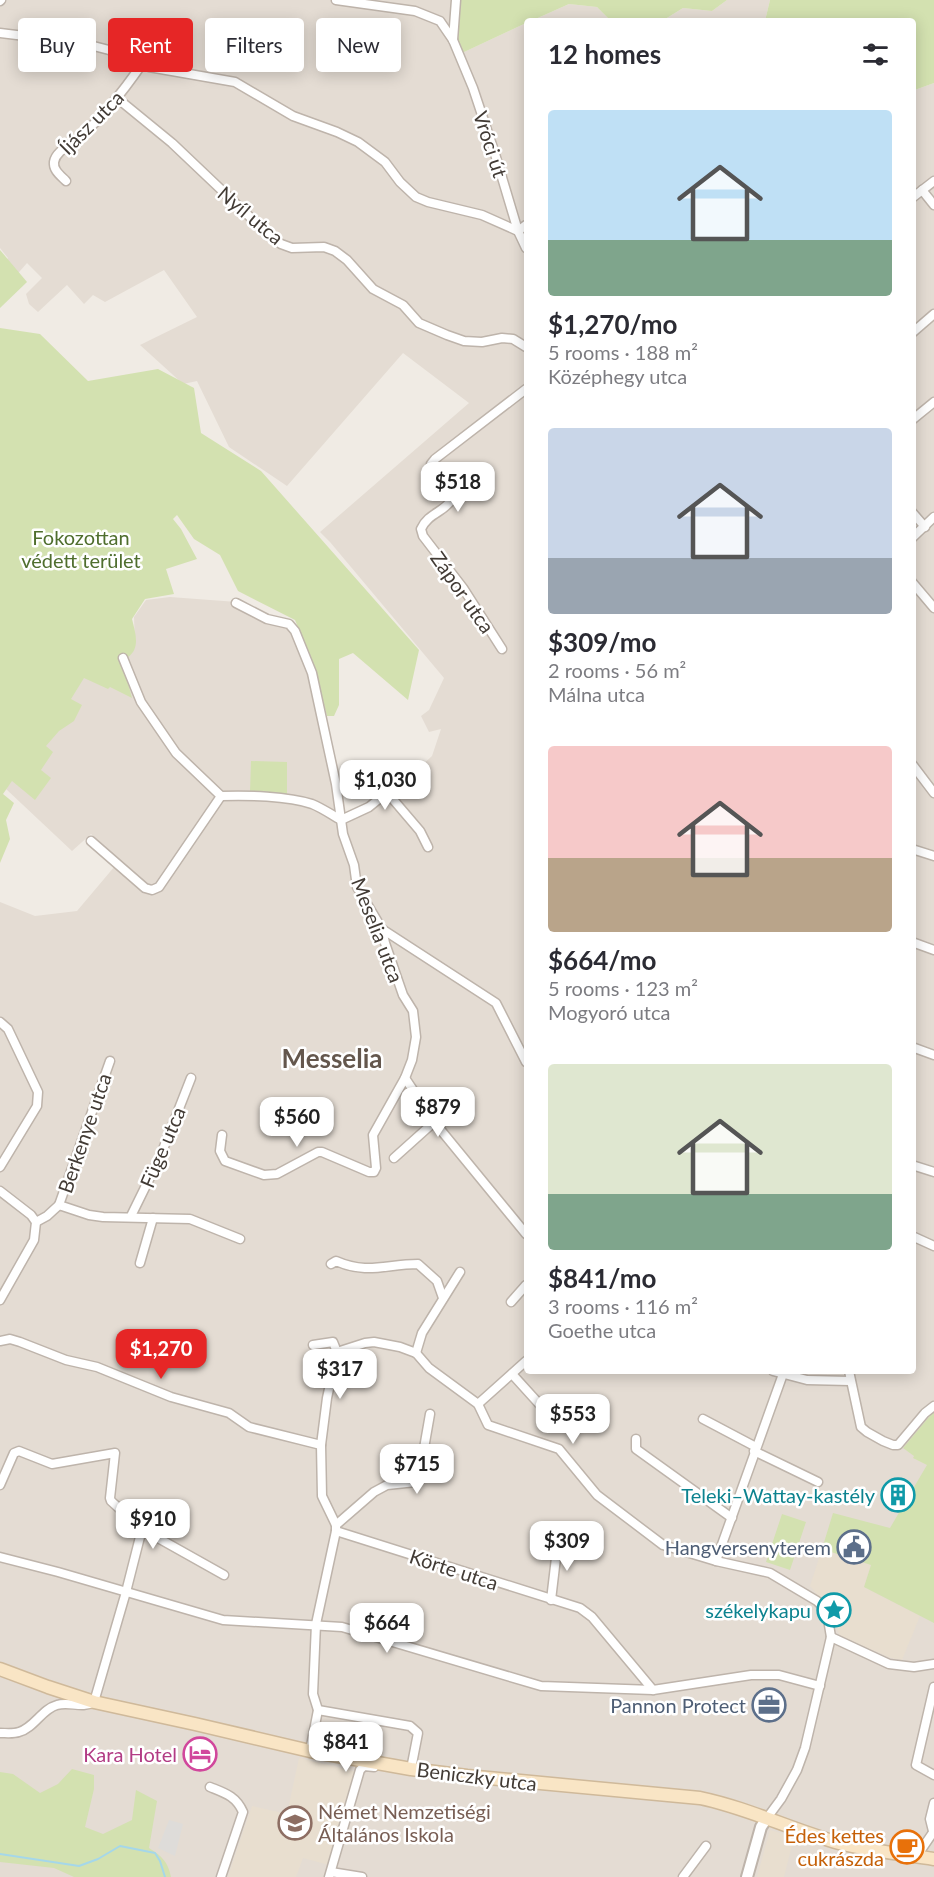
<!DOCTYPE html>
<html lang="en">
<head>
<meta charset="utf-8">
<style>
  :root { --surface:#fff; --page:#f2f2f3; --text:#2b2b33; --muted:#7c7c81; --accent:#e62626 }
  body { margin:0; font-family:Lato,sans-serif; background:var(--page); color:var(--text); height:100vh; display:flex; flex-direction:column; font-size:22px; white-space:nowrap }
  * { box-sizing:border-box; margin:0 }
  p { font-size:20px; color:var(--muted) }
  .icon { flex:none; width:33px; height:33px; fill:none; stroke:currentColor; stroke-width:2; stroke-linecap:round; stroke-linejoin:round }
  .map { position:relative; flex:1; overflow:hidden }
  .side { position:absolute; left:524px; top:18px; width:392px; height:1356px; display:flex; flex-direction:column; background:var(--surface); border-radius:6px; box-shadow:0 3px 15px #0003 }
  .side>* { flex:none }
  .banner { position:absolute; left:18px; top:18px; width:416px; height:54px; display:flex; gap:12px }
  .price { position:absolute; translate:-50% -51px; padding:0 14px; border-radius:12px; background:#fff; color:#222; font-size:20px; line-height:39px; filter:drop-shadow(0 2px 3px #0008) }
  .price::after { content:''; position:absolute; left:50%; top:36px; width:18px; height:14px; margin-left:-9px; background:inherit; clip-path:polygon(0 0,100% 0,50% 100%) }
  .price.on { background:var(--accent); color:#fff }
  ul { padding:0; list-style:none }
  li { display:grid; align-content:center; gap:12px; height:318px; padding:0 24px }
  li span { display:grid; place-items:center; height:186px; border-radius:6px; color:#555 }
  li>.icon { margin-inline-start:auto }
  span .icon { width:108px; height:108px; fill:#fffc; stroke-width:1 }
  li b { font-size:26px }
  h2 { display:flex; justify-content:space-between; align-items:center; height:72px; padding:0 24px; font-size:26px }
  .chip { padding:0 21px; border-radius:6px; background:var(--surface); box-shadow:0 3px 15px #0003; font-size:21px; line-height:54px }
  .chip.on { background:var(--accent); color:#fff }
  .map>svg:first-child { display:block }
</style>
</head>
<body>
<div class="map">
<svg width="934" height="1877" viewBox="0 0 934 1877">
  <rect width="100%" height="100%" fill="#f0ebe4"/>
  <g fill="#e4dcd3">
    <polygon points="0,0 455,0 462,53 526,23 526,1371 912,1371 912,91 934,83 934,1877 0,1877 0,902 35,916 77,911 120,860 91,834 72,851 6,789 83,676 118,670 135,646 134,617 146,600 170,597 237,602 293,626 315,676 332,762 346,822 392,793 432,756 441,729 429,732 421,716 429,710 444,678 330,542 320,532 469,403 403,353 287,486 229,447 197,381 183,384 140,345 197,317 164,270 105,302 93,295 84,304 67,285 38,312 29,304 26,294 42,278 27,263 13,279 2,267 8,258 0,248"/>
    <polygon points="727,0 770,0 765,21 662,21 683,8 712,11"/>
    <polygon points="569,4 597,7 611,21 531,21"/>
  </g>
  <g fill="#e8decf">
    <polygon points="822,1549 871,1565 864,1587 920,1616 902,1660 891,1658 840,1636 826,1605 810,1586"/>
    <polygon points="299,1758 357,1772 333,1866 303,1858 296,1877 228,1877 252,1806 287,1814"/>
    <polygon points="770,1830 794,1837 784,1877 757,1877"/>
  </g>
  <g fill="#d3e1b0">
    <polygon points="455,0 727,0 712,11 683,8 662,21 611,21 597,7 569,4 531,21 526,21 526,23 462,53 453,34"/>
    <polygon points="770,0 934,0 934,83 912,91 912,21 765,21"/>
    <polygon points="0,250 27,282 0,308"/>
    <path d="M0,328L40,334L88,381L158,369L194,388L201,433L261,471L419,650L408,700L353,653L339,659V705L334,716H327L314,666L295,620L238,591L220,555L194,539L177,515L173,519L181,529L197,559L166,569L174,594L145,599L132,619C135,632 141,648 128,657L134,673L124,668L132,698L110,687L108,689L84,678L71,699L82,705L74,721L59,731L46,746L53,752L41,770L51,778L35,800L12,781L3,794L14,803L6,820L10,839L0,863Z"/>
    <polygon points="251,761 287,762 287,796 250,792"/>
    <polygon points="934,1411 934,1623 864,1587 871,1565 822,1549 833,1513 890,1528 927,1465 913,1458 914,1456 903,1448"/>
    <polygon points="782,1514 806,1522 790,1570 766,1562"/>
    <path d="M72,1769L94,1775V1789L85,1827L103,1834L132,1820L136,1790L157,1801L149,1848C162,1856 168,1862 171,1877H74L54,1868L0,1862V1772L13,1774L40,1793L58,1784Z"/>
  </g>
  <polygon fill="#dedcd9" points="169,1820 183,1824 175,1856 158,1848"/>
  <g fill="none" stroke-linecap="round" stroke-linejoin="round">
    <polyline stroke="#a5d7e9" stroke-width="2" points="0,1854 79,1866 98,1859 120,1846 155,1853 160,1861 165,1877"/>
    <g stroke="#beb4ab" stroke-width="11">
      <g id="minor">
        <polyline points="336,0 415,11 440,21 453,40 473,88 495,154 518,231 526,248"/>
        <polyline points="0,1 1,0"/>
        <polyline points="0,33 82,43 109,50 149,67 235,82 293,116 337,132 358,142 385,162 400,182 416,197 428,202 482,215 518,231 526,225"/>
        <polyline points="453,40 456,0"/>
        <polyline points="117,98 172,143 270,236 281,244 292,248 324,247 335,251 347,260 373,289 403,305 419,323 447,335 464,341 482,342 502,338 513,339 526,347"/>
        <path d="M66,181C60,175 53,170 54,162C56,150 73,144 81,136C105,115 124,90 142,64"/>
        <polyline points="922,190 934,205"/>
        <polyline points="912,198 934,181"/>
        <polyline points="912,333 934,314"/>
        <polyline points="912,420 934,402"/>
        <polyline points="912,512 925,527"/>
        <polyline points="912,538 934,517"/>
        <polyline points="912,582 934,608"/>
        <path d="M502,649L463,588L423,536L421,529C428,513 445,512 452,499L449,492L431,469V464L435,459L526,389"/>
        <path d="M123,658L141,702L176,753L221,796C246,795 288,796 312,804C322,808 332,815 341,820"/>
        <polyline points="912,764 934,793"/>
        <polyline points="385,794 391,797 420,831 428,847"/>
        <polyline points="341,820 369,807 411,773"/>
        <polyline points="91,841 145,888 152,890 159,887 221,796"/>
        <polyline points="912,849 934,856"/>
        <polyline points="382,929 496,1003 526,1062"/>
        <polyline points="912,942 934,950"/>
        <polyline points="0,1022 8,1029 38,1092 37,1106 0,1167"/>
        <polyline points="912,1047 934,1055"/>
        <polyline points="405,1078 435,1123 526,1234"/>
        <polyline points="222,1135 220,1151 225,1161 264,1175 277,1174 318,1152 322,1152 369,1172 374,1172 376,1168 373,1135 405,1078 412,1060 416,1037 413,1011 403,995 385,943 382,929 357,887 354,865 343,834 336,784 312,673 295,631 289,624 267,619 236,603"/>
        <polyline points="394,1158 462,1097"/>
        <polyline points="912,1165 934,1172"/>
        <polyline points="0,1191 31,1215 36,1222 34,1240 0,1300"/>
        <polyline points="59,1205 110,1061"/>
        <polyline points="131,1216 160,1157 191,1078"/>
        <polyline points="36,1222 47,1216 59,1205 89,1215 103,1217 190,1219 240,1239"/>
        <polyline points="912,1236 934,1246"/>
        <polyline points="140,1263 153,1218"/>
        <path d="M331,1264L336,1261C368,1275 386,1264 418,1264L437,1281L443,1298"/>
        <polyline points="511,1302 526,1285"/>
        <polyline points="0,1341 10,1339 20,1342 66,1360 97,1367 171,1397 229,1413 249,1427 321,1445"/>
        <polyline points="313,1345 333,1342 337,1352"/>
        <polyline points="337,1352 365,1343 374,1342 400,1347 416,1353 429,1368 478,1404 488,1425 559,1449 597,1495 663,1545 716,1561 770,1573 817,1601 822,1606 828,1619 831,1637 805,1748 797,1770 781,1799 767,1818"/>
        <polyline points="416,1353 422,1333 460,1272"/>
        <polyline points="773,1371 807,1380 850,1381"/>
        <polyline points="849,1371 861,1427 867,1432 883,1441 893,1445 898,1445 925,1413 934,1406"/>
        <polyline points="512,1374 551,1417 565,1405"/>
        <polyline points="478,1404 526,1361"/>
        <polyline points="703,1419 756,1447"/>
        <polyline points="636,1439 636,1449 732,1518"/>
        <polyline points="754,1451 818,1482"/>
        <polyline points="0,1485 14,1453 19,1451 52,1464 115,1453 110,1498 111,1501 142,1529 224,1575"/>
        <polyline points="336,1525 374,1492 387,1485 416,1482 423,1454 430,1414"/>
        <polyline points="336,1531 580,1608 592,1617 653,1690"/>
        <polyline points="0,1557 58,1572 223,1620 342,1627 541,1686 653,1690 751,1675 779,1675 820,1686"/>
        <polyline points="716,1561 783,1374"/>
        <polyline points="551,1600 558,1541"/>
        <polyline points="831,1637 889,1664 914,1667 934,1664"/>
        <polyline points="934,1687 916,1765 934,1775"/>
        <polyline points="318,1710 410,1726 418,1733 411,1769 408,1769"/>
        <path d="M0,1733C6,1733 13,1734 19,1732C34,1728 42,1709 57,1705C69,1701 82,1709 94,1702L126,1592L142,1529"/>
        <polyline points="310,1751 318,1710 313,1694 316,1624 336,1531 336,1525 322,1496 321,1445 327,1398 337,1352"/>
        <path d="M210,1787C225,1793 236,1796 243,1812L221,1877"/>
        <polyline points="933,1831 930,1819 934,1803"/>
        <polyline points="921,1856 921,1850 934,1831"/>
        <polyline points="331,1872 362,1877"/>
        <polyline points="329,1877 360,1770 364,1766 374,1767"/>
        <polyline points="683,1877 706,1846"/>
      </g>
    </g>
    <g stroke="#beb4ab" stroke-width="14">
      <polyline id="tertiary" points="747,1877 761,1827 767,1818"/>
    </g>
    <g stroke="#cfb99a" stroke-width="15">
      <path id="secondary" d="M0,1669L48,1687L94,1702L195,1724L310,1751L411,1769L467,1776L700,1798C748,1808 792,1830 839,1843C871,1851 902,1854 934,1859"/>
    </g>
    <use href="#minor" stroke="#fff" stroke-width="8"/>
    <use href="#tertiary" stroke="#fff" stroke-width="10"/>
    <use href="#secondary" stroke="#f9e5c5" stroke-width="12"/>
  </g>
  <defs>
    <g id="building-ring" transform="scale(1.725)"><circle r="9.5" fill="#fff" stroke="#0f9aa8" stroke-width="1.5"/><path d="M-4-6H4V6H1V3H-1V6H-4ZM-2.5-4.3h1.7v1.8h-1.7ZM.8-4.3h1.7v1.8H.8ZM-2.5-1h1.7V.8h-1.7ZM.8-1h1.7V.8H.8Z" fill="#0f9aa8"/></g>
    <g id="civic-ring" transform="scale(1.725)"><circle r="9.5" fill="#fff" stroke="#5c6f8a" stroke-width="1.5"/><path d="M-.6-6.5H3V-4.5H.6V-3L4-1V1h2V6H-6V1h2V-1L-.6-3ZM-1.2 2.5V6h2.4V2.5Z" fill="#5c6f8a"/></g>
    <g id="sight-ring" transform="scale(1.725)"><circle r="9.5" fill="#fff" stroke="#0f9aa8" stroke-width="1.5"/><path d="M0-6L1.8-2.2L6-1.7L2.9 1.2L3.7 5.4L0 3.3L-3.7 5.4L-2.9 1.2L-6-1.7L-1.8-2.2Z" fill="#0f9aa8"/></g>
    <g id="office-ring" transform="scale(1.725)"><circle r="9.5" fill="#fff" stroke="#5c6f8a" stroke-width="1.5"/><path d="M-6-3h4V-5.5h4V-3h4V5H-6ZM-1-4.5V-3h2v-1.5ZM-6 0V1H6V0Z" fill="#5c6f8a"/></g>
    <g id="hotel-ring" transform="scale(1.725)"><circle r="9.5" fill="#fff" stroke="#d1479c" stroke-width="1.5"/><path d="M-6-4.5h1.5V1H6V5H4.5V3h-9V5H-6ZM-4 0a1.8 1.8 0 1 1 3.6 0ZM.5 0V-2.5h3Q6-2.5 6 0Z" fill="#d1479c"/></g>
    <g id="school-ring" transform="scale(1.725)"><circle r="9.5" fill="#fff" stroke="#8d6e63" stroke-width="1.5"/><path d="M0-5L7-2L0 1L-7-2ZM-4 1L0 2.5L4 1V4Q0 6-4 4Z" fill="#8d6e63"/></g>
    <g id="cafe-ring" transform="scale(1.725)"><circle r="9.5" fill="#fff" stroke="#e8710a" stroke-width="1.5"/><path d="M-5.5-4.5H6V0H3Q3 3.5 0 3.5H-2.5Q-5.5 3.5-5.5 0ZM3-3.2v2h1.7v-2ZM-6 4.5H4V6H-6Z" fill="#e8710a"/></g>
  </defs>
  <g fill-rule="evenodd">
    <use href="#building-ring" x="898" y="1495"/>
    <use href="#civic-ring" x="854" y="1547"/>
    <use href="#sight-ring" x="834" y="1610"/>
    <use href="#office-ring" x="769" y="1705"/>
    <use href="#hotel-ring" x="200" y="1754"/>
    <use href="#school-ring" x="295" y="1823"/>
    <use href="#cafe-ring" x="907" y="1847"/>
  </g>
  <g text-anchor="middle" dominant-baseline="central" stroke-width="5" stroke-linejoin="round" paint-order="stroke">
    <g font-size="20" fill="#423b35" stroke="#fff">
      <text transform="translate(91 122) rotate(-45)">Íjász utca</text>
      <text transform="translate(491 144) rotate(72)">Vróci út</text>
      <text transform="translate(251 215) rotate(40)">Nyíl utca</text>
      <text transform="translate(463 592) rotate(55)">Zápor utca</text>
      <text transform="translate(378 930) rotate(69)">Meselia utca</text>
      <text transform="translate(84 1133) rotate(-71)">Berkenye utca</text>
      <text transform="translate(162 1147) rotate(-67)">Füge utca</text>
      <text transform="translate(454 1569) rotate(18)">Körte utca</text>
      <text transform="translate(477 1776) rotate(7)">Beniczky utca</text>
    </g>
    <g font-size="20" fill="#4f6e2e" stroke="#fff">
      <text x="81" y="537">Fokozottan<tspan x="81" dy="23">védett terület</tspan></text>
    </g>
    <g font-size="20" fill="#0d838f" stroke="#fff" text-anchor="end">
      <text x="875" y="1495">Teleki–Wattay-kastély</text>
      <text x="811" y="1610">székelykapu</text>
    </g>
    <g font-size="20" fill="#4e5e75" stroke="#fff" text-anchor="end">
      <text x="831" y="1547">Hangversenyterem</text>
      <text x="746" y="1705">Pannon Protect</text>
    </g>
    <g font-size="20" fill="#b23c85" stroke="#fff" text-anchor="end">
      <text x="177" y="1754">Kara Hotel</text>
    </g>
    <g font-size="20" fill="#785e54" stroke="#fff" text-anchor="start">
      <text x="318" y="1811">Német Nemzetiségi<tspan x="318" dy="23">Általános Iskola</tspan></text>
    </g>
    <g font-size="20" fill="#c56008" stroke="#fff" text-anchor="end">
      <text x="884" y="1835">Édes kettes<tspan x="884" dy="23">cukrászda</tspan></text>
    </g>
    <g font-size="26" font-weight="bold" fill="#64574d" stroke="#fff">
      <text x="332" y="1058">Messelia</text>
    </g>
  </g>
</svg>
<b class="price" style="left:458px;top:513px">$518</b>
<b class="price" style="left:385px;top:811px">$1,030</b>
<b class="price" style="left:438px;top:1138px">$879</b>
<b class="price" style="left:297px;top:1148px">$560</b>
<b class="price on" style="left:161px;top:1380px">$1,270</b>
<b class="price" style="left:340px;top:1400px">$317</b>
<b class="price" style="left:573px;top:1445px">$553</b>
<b class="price" style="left:417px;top:1495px">$715</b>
<b class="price" style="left:153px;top:1550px">$910</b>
<b class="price" style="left:567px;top:1572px">$309</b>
<b class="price" style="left:387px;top:1654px">$664</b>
<b class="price" style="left:346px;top:1773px">$841</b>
<div class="banner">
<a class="chip">Buy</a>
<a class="chip on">Rent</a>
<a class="chip">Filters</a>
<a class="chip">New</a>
</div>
<section class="side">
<h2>12 homes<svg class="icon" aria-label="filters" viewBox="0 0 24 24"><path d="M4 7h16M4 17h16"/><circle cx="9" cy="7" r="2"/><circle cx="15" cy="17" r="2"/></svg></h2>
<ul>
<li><span style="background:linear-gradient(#bfe0f5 70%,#7fa58c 0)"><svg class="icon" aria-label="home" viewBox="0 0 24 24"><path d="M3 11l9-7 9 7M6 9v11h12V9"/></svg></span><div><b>$1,270/mo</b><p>5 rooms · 188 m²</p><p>Középhegy utca</p></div></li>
<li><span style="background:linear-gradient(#c9d6e8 70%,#9aa5b1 0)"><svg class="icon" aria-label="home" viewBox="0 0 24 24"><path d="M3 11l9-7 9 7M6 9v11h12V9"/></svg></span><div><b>$309/mo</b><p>2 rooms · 56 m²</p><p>Málna utca</p></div></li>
<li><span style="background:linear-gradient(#f6c9c9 60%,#b9a48a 0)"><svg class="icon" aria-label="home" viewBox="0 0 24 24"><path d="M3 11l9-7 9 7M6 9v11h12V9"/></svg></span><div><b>$664/mo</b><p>5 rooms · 123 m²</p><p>Mogyoró utca</p></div></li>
<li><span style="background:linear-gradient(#dfe7d0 70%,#7fa58c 0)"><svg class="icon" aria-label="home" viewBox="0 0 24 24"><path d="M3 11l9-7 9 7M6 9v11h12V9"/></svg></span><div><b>$841/mo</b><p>3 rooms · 116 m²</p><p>Goethe utca</p></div></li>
</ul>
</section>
</div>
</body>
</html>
